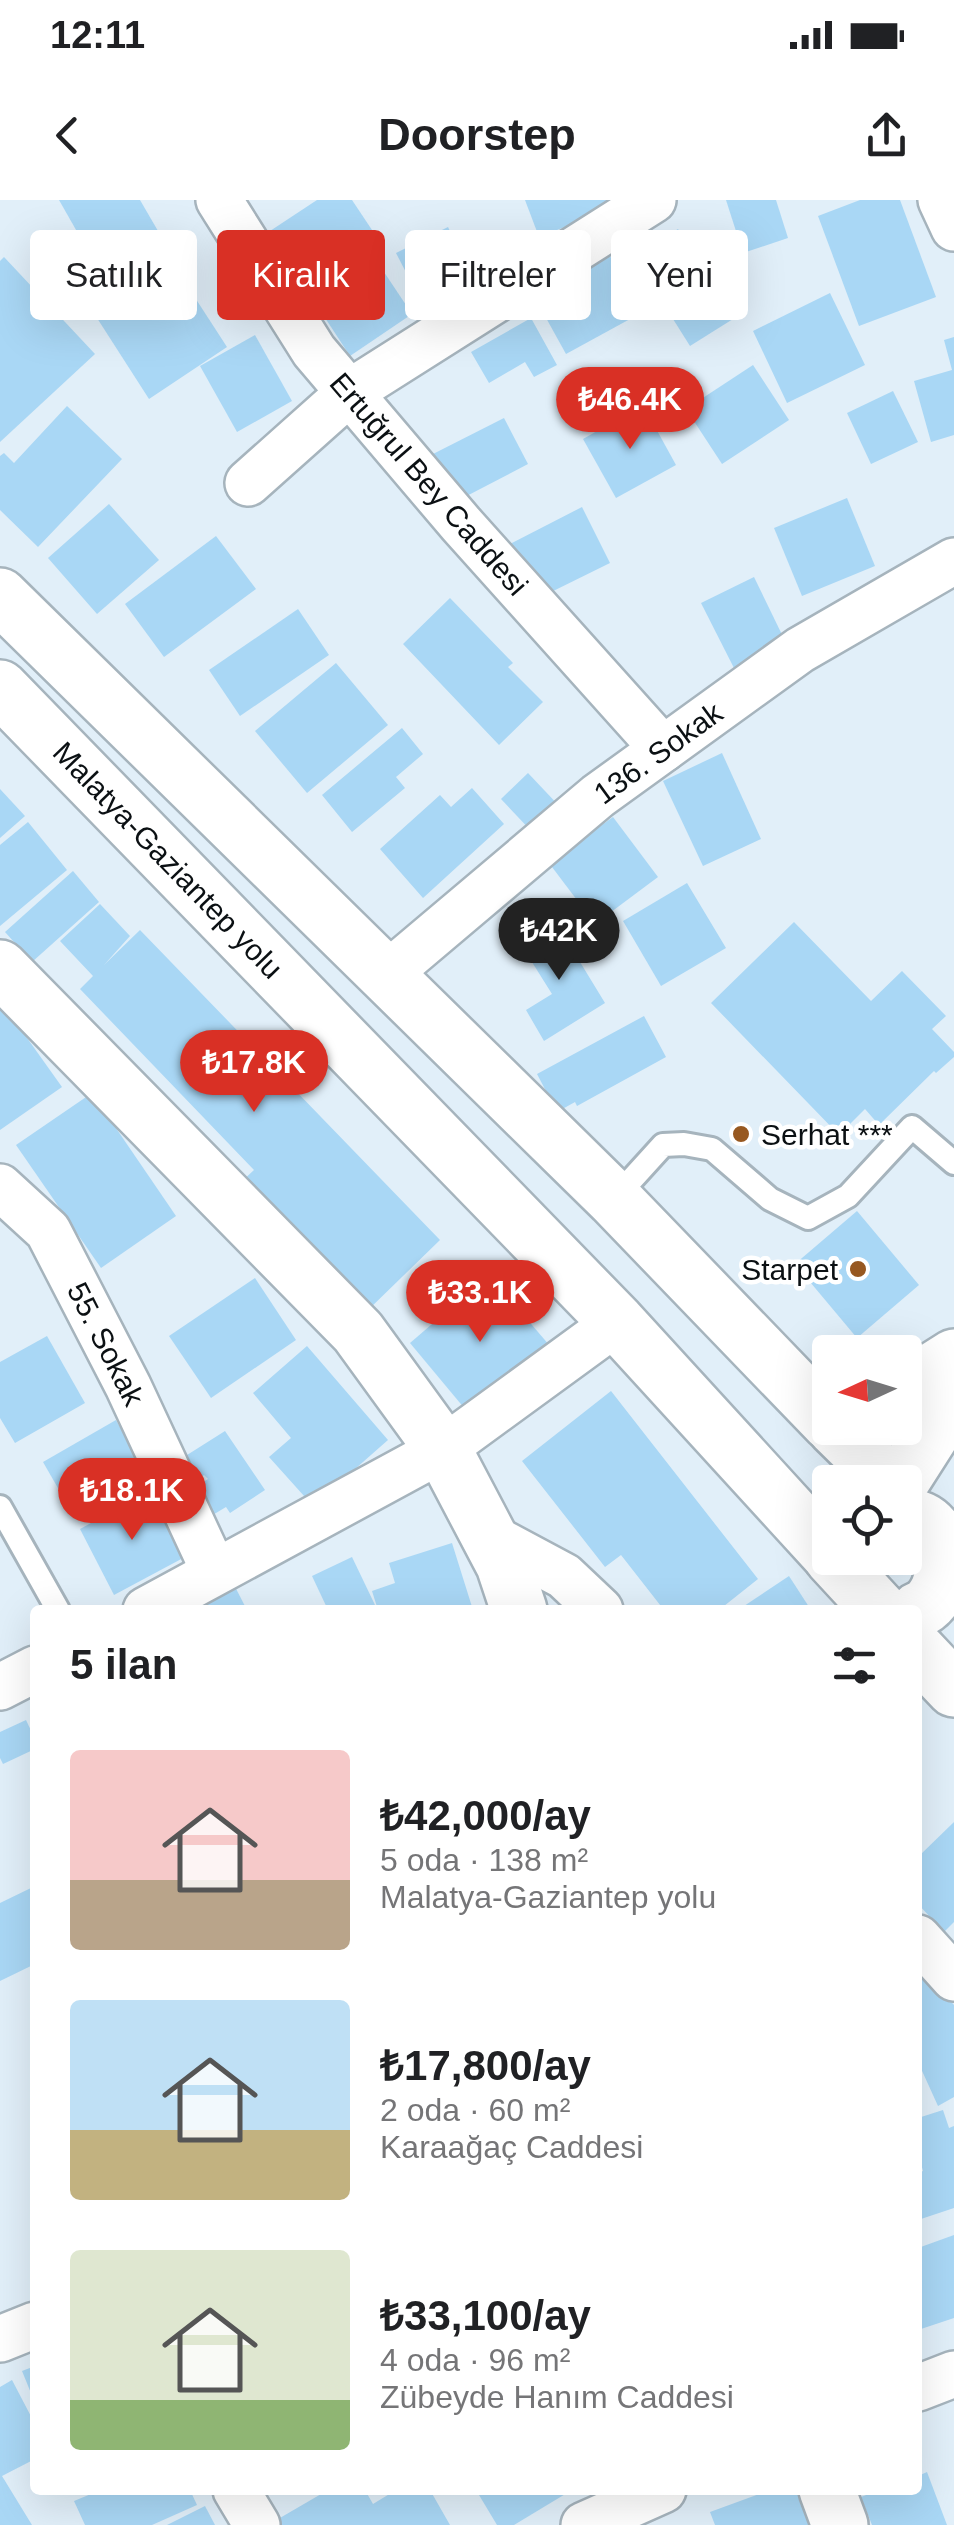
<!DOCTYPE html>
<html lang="tr">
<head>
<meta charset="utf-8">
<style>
  :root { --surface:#fff; --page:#f6f6f6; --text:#202124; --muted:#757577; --accent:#d93025 }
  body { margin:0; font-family:Arial,sans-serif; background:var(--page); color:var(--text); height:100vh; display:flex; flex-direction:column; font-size:38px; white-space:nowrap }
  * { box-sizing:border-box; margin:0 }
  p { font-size:32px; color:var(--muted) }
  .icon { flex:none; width:55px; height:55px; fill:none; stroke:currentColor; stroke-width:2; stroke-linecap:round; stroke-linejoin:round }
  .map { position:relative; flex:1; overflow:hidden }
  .side { position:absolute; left:30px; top:1405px; width:892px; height:890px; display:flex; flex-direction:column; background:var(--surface); border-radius:10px; box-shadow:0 10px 40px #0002 }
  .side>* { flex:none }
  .banner { position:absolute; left:30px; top:30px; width:895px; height:90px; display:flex; gap:20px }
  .needle { width:65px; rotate:266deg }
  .tools { position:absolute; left:812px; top:1135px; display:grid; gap:20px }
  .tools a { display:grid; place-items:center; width:110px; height:110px; border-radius:10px; background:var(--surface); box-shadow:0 10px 40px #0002; font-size:50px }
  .price { position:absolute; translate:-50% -85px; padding:0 22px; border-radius:35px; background:var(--accent); color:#fff; font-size:32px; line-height:65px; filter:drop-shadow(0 2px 5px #0008) }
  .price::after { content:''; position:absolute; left:50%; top:60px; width:30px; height:22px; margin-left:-15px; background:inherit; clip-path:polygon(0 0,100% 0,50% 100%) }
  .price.current { background:#222; color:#fff }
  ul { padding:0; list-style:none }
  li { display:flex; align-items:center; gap:30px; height:250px; padding:0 40px }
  li span { display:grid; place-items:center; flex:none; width:280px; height:200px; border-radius:10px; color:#555 }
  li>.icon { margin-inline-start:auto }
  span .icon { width:120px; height:120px; fill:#fffc; stroke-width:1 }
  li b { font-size:42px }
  h2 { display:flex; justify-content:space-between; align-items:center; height:120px; padding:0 40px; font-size:42px }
  .tag { padding:0 35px; border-radius:10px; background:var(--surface); box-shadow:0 10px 40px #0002; font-size:35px; line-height:90px }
  .tag.current { background:var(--accent); color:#fff }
  .status { display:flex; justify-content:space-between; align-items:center; height:70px; padding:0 50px; background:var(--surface); direction:ltr }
  .status svg { height:28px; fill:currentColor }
  header { display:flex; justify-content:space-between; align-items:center; height:130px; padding:0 40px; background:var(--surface); font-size:45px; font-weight:700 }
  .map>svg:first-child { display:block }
</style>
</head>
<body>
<div class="status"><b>12:11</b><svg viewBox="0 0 49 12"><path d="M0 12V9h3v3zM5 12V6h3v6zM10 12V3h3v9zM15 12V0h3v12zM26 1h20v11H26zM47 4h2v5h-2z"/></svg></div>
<header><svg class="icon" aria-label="back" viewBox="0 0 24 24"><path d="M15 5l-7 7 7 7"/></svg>Doorstep<svg class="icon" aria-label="share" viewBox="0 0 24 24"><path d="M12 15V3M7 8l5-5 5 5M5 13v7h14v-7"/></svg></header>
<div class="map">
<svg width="954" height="2325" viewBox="0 0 954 2325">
  <rect width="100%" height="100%" fill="#e1eff9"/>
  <g fill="#a9d7f5">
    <polygon points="59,0 140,0 165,43 104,79"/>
    <polygon points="317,0 352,0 378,39 306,86 270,31"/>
    <polygon points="525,0 634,0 539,37"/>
    <polygon points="726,0 776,0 788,38 743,53"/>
    <polygon points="860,0 900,0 936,97 859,126 818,16"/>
    <polygon points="448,27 477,87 427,113 396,53"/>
    <polygon points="678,29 733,119 690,146 634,57"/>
    <polygon points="166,53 227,147 149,199 88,104"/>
    <polygon points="610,56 641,113 566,154 535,98"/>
    <polygon points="4,57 95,154 0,242 0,61"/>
    <polygon points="378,63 412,114 350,156 316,104"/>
    <polygon points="830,93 865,165 787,203 753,131"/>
    <polygon points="531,118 557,165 534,177 525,162 489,183 471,152"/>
    <polygon points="255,135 292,201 237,232 200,166"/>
    <polygon points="954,137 954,235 931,242 914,181 952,170 944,140"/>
    <polygon points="753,165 789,220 722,264 686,209"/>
    <polygon points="893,191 918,242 871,264 847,213"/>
    <polygon points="643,205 676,265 616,298 583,239"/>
    <polygon points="67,206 122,259 38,347 0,310 0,256 4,253 14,263"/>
    <polygon points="504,218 528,264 457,301 433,254"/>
    <polygon points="847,298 875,366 802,396 774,328"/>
    <polygon points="109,304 159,360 97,414 48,358"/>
    <polygon points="582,307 610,363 537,399 510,344"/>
    <polygon points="216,336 256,389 164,457 125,404"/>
    <polygon points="754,377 788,447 736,472 701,403"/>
    <polygon points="450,398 513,463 508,467 543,502 499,545 403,444"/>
    <polygon points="298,409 329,455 240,516 209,470"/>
    <polygon points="336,463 388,525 307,593 255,531"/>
    <polygon points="402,528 423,554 396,577 405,588 352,632 322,595"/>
    <polygon points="722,553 761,639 703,666 663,581"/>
    <polygon points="528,573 562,609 535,635 501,599"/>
    <polygon points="472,588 504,624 423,698 380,649 440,595 451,607"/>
    <polygon points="0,589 25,616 0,638"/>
    <polygon points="613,617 658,677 595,724 549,663"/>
    <polygon points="28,622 67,670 0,726 0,645"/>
    <polygon points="73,671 99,702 32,762 5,732"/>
    <polygon points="687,683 726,748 661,786 623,721"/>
    <polygon points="100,704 130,736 104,765 140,730 440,1040 365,1113 240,983 254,970 80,789 93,776 60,741"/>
    <polygon points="555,721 605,803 544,841 526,810 552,794 520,743"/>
    <polygon points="794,722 871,801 902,771 946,816 932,829 954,852 954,857 936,873 934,871 879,925 865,909 839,935 711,803"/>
    <polygon points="0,800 62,887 0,930"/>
    <polygon points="644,816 666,857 577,906 575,902 557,912 537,874"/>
    <polygon points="92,893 176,1016 101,1068 16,945"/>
    <polygon points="857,1011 919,1085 857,1138 795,1064"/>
    <polygon points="489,1075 550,1146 470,1215 410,1143"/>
    <polygon points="255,1078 296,1140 211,1198 169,1136"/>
    <polygon points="47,1136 85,1203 15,1243 0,1218 0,1162"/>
    <polygon points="307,1146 388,1240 313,1306 269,1257 291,1238 253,1193"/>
    <polygon points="611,1191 758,1379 719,1410 664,1410 621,1355 605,1367 522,1261"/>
    <polygon points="116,1220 147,1275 74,1316 43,1262"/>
    <polygon points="225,1231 265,1290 230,1313 226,1307 211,1316 194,1288 208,1279 204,1275 190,1284 176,1262"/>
    <polygon points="150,1291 185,1357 114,1395 80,1329"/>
    <polygon points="452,1343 473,1410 378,1410 372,1391 395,1383 389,1363"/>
    <polygon points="352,1357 375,1405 364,1410 328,1410 312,1376"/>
    <polygon points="789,1376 811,1410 738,1410"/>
    <polygon points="231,1379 247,1410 185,1410"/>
    <polygon points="26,1520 35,1539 35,1549 3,1564 0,1558 0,1532"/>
    <polygon points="954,1622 954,1722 944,1732 918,1704 918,1657"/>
    <polygon points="33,1687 35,1764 0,1781 0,1703"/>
    <polygon points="918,1765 954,1805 954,1897 938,1906 918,1862"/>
    <polygon points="943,1910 949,1928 954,1926 954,2008 918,2020 918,1973 923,1971 918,1953 918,1918"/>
    <polygon points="954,2035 954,2118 921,2129 918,2119 918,2048"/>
    <polygon points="35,2166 35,2203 22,2171"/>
    <polygon points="12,2180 35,2224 35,2259 2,2276 32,2325 0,2325 0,2187"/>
    <polygon points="927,2272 947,2325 872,2325 861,2297 879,2290 918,2290 918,2276"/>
    <polygon points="89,2290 190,2290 197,2305 152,2325 85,2325 74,2301 91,2294"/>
    <polygon points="328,2290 365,2290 373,2304 396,2290 430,2290 450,2325 274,2325 273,2322"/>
    <polygon points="476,2290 565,2290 567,2293 514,2325 497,2325"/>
    <polygon points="770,2290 796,2290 809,2325 715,2325 710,2312"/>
    <polygon points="205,2306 215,2325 167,2325"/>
  </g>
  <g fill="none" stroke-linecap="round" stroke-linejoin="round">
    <g stroke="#a6b4bd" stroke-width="28">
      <g id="service">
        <polyline points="614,999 663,945 684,944 712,949 770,999 808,1018 848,996 912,927 954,963"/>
        <polyline points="0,1307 58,1410"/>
      </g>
    </g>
    <g stroke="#a6b4bd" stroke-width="50">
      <g id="minor">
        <polyline points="219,0 314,151 461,324 663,549"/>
        <polyline points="941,0 954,28"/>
        <polyline points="248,283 350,192 653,0"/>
        <polyline points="385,776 598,596 800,450 954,361"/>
        <polyline points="0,987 48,1031 128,1186 214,1371"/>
        <polyline points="489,1336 564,1376 600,1410"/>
        <polyline points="146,1410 443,1249 617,1122"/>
        <polyline points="0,1487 35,1469"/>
        <polyline points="918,1738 954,1778"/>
        <polyline points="0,2139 35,2125"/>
        <polyline points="918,2188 954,2174"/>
        <polyline points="236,2290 257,2325"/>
        <polyline points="584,2325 663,2290"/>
      </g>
    </g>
    <g stroke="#a6b4bd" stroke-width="60">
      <g id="tertiary">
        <polyline points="0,768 358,1132 443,1249 504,1365 519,1410"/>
        <polyline points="827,2290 840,2325"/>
      </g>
    </g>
    <g stroke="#a6b4bd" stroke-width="60">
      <g id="trunk">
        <polyline points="0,396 614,999 830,1223"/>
        <polyline points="0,488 617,1122 830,1355"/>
        <polyline points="905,1182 924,1176 954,1157"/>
        <polyline points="835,1228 890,1282"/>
        <polyline points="901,1282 954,1199"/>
        <path d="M905,1317C954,1315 954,1396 918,1410"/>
        <polyline points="832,1358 880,1410"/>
        <polyline points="918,1451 954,1489"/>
      </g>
    </g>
    <use href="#service" stroke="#fff" stroke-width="22"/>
    <use href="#minor" stroke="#fff" stroke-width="45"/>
    <use href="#tertiary" stroke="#fff" stroke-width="55"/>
    <use href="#trunk" stroke="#fff" stroke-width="55"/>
  </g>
  <g fill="#975820" stroke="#fff" stroke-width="4">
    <circle cx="741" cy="934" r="10"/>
    <circle cx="858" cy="1069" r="10"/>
  </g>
  <g text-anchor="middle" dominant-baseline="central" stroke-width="9" stroke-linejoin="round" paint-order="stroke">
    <g font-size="30" fill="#0b1013" stroke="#fff">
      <text transform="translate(429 284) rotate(49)">Ertuğrul Bey Caddesi</text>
      <text transform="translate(658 553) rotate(-36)">136. Sokak</text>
      <text transform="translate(168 660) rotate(46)">Malatya-Gaziantep yolu</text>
      <text transform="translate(106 1144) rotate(63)">55. Sokak</text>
    </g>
    <g font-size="30" fill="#0b1013" stroke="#fff" text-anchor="start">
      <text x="761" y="934">Serhat ***</text>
      <text x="838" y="1069" text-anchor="end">Starpet</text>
    </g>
  </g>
</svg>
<div class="tools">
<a><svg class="needle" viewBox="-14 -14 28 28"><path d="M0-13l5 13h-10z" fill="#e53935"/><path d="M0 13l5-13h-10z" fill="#757577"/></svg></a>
<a><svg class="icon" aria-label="locate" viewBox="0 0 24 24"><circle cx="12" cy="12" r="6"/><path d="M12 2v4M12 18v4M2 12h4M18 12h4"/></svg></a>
</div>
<b class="price" style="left:630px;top:252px">₺46.4K</b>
<b class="price current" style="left:559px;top:783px">₺42K</b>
<b class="price" style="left:254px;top:915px">₺17.8K</b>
<b class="price" style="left:480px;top:1145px">₺33.1K</b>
<b class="price" style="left:132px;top:1343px">₺18.1K</b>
<div class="banner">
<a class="tag">Satılık</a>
<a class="tag current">Kiralık</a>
<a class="tag">Filtreler</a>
<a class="tag">Yeni</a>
</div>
<section class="side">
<h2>5 ilan<svg class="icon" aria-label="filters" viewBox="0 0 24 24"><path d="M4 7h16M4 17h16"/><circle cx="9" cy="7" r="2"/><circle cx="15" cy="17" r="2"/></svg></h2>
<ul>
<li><span style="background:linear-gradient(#f6c9c9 65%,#b9a48a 0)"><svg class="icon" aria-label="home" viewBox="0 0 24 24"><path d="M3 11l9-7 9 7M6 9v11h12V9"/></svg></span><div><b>₺42,000/ay</b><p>5 oda · 138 m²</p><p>Malatya-Gaziantep yolu</p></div></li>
<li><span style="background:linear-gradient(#bfe0f5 65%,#c2b280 0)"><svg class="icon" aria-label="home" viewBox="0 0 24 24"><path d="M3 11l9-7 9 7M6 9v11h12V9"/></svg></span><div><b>₺17,800/ay</b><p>2 oda · 60 m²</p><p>Karaağaç Caddesi</p></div></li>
<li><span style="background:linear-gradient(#dfe7d0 75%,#8fb573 0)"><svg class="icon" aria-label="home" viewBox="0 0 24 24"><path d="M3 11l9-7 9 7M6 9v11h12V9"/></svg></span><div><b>₺33,100/ay</b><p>4 oda · 96 m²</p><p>Zübeyde Hanım Caddesi</p></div></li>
</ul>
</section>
</div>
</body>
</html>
